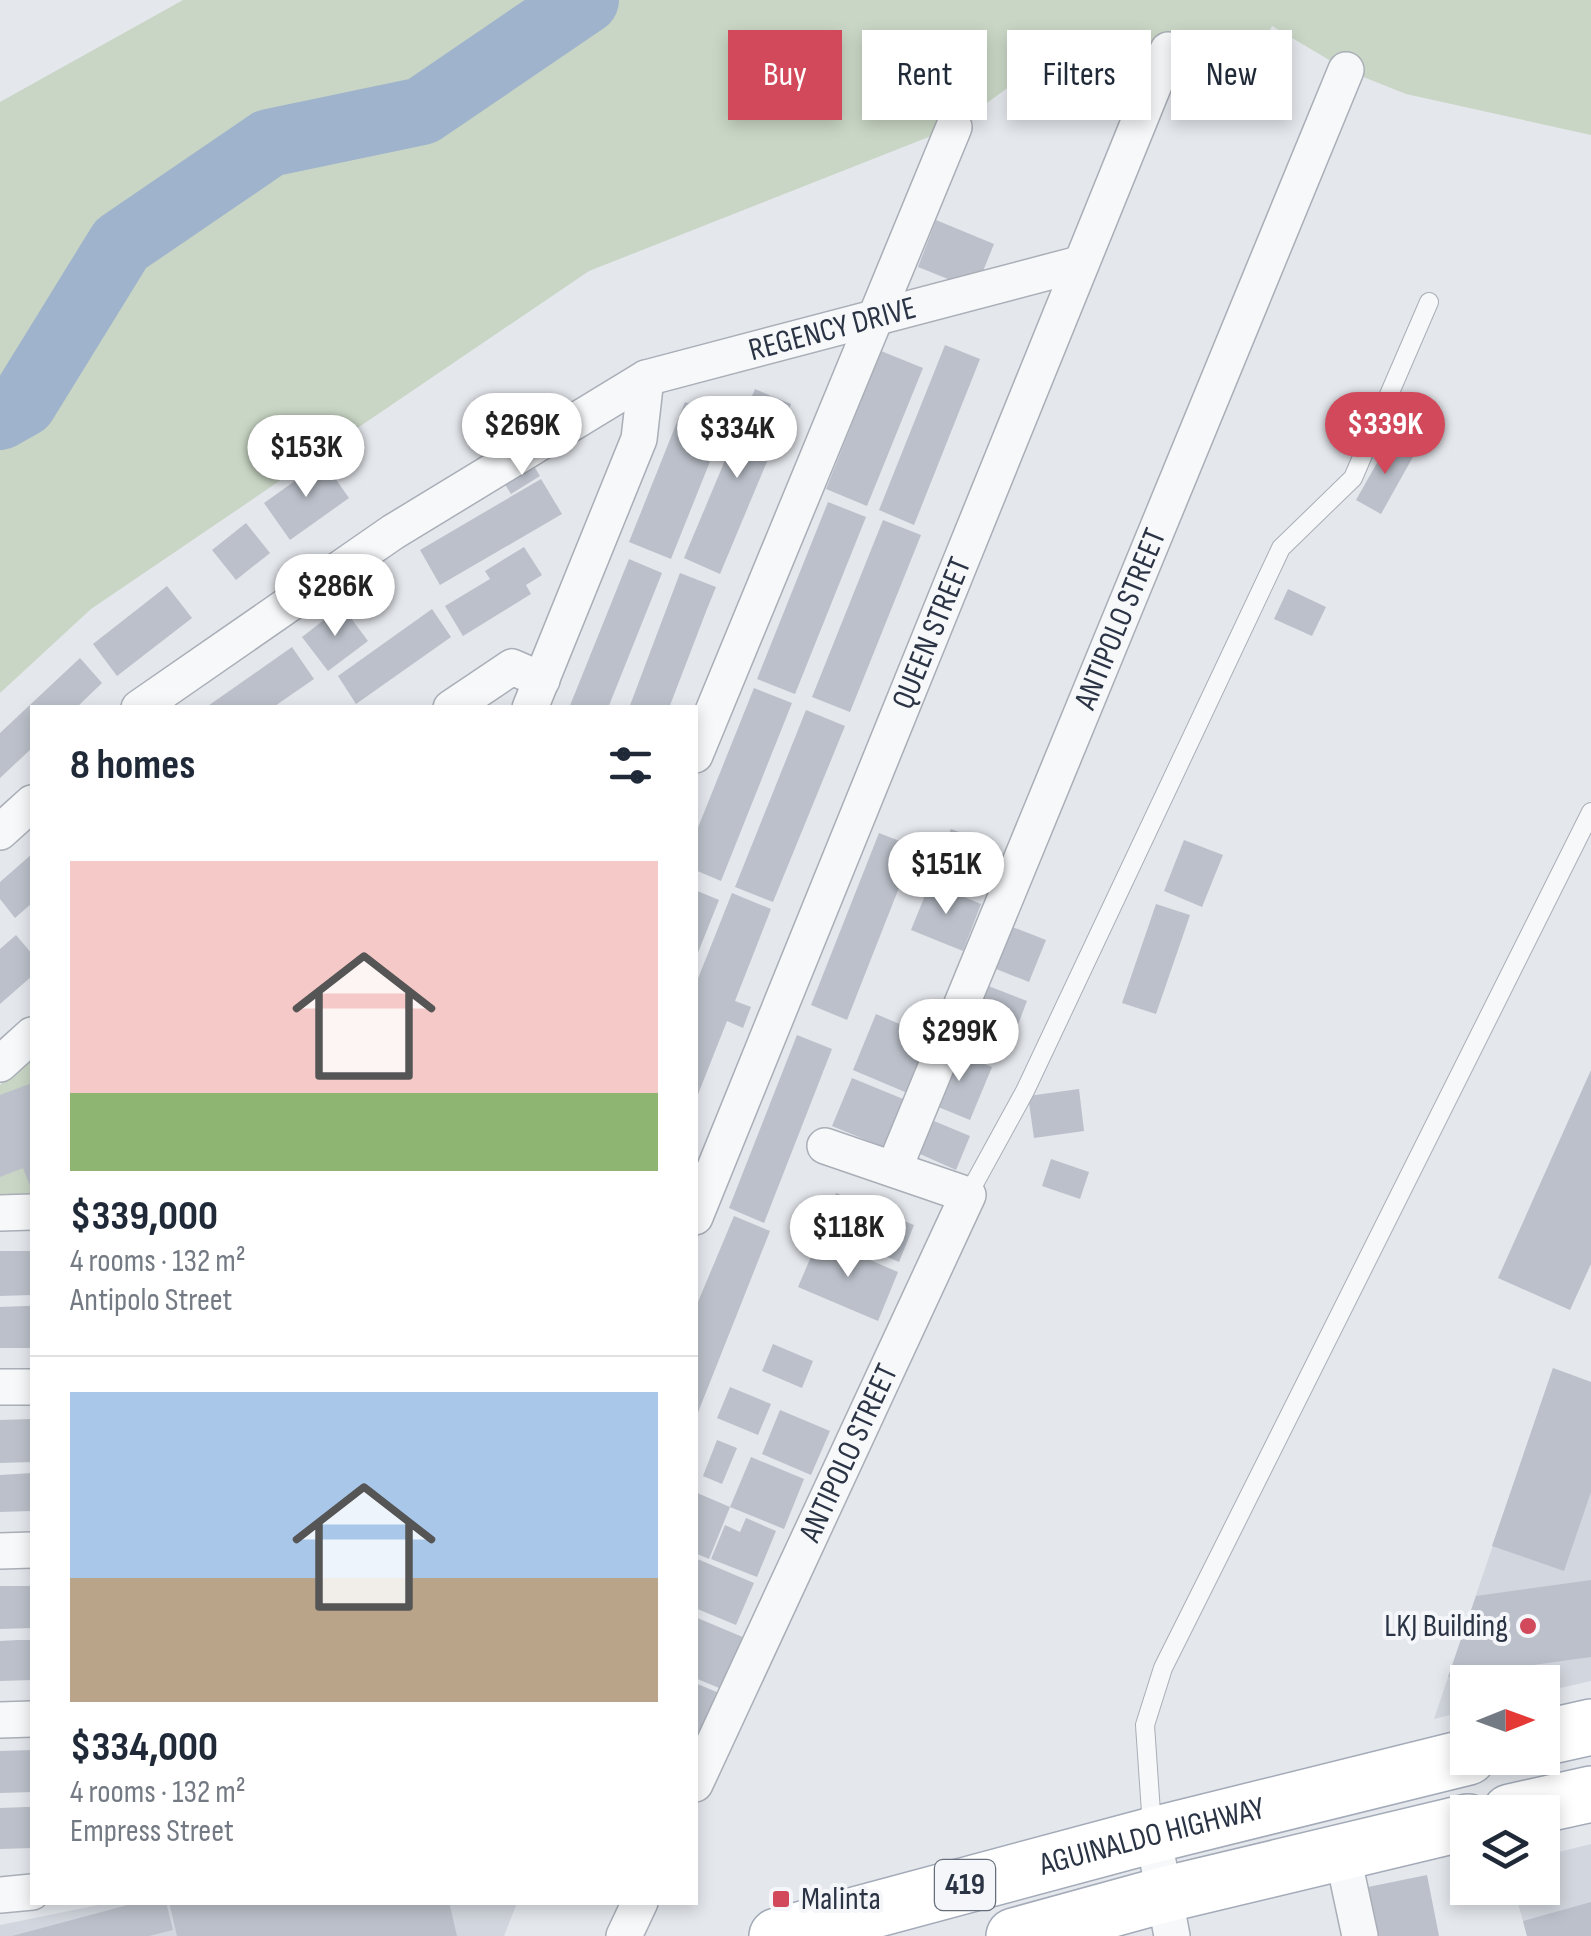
<!DOCTYPE html>
<html lang="en">
<head>
<meta charset="utf-8">
<style>
  :root { --surface:#fff; --page:#f2f2f3; --text:#1f2937; --muted:#747a83; --line:#e0e1e3; --accent:#d1495b }
  body { margin:0; font-family:"Sofia Sans Condensed",sans-serif; background:var(--page); color:var(--text); height:100vh; display:flex; flex-direction:column; font-size:38px; white-space:nowrap }
  * { box-sizing:border-box; margin:0 }
  p { font-size:32px; color:var(--muted) }
  .icon { flex:none; width:55px; height:55px; fill:none; stroke:currentColor; stroke-width:2; stroke-linecap:round; stroke-linejoin:round }
  .map { position:relative; flex:1; overflow:hidden }
  .sheet { position:absolute; left:30px; top:705px; width:668px; height:1200px; display:flex; flex-direction:column; background:var(--surface); border-radius:0px; box-shadow:0 5px 15px #0003 }
  .sheet>* { flex:none }
  .top-card { position:absolute; left:728px; top:30px; width:712px; height:90px; display:flex; gap:20px }
  .needle { width:65px; rotate:89deg }
  .fabs { position:absolute; left:1450px; top:1665px; display:grid; gap:20px }
  .fabs a { display:grid; place-items:center; width:110px; height:110px; border-radius:0px; background:var(--surface); box-shadow:0 5px 15px #0003; font-size:50px }
  .price { position:absolute; translate:-50% -85px; padding:0 22px; border-radius:35px; background:#fff; color:#222; font-size:32px; line-height:65px; filter:drop-shadow(0 2px 5px #0008) }
  .price::after { content:''; position:absolute; left:50%; top:60px; width:30px; height:22px; margin-left:-15px; background:inherit; clip-path:polygon(0 0,100% 0,50% 100%) }
  .price.current { background:var(--accent); color:#fff }
  ul { padding:0; list-style:none }
  li { display:grid; align-content:center; gap:20px; height:530px; padding:0 40px }
  li+li { border-top:2px solid var(--line) }
  li span { display:grid; place-items:center; height:310px; border-radius:0px; color:#555 }
  li>.icon { margin-inline-start:auto }
  span .icon { width:180px; height:180px; fill:#fffc; stroke-width:1 }
  li b { font-size:42px }
  h2 { display:flex; justify-content:space-between; align-items:center; height:120px; padding:0 40px; font-size:42px }
  .tag { padding:0 35px; border-radius:0px; background:var(--surface); box-shadow:0 5px 15px #0003; font-size:35px; line-height:90px }
  .tag.current { background:var(--accent); color:#fff }
  .map>svg:first-child { display:block }
</style>
</head>
<body>
<div class="map">
<svg width="1591" height="1936" viewBox="0 0 1591 1936">
  <rect width="100%" height="100%" fill="#e4e7ec"/>
  <g fill="#d2d6de">
    <polygon points="1553,1368 1591,1382 1591,1681 1543,1692 1542,1682 1468,1682 1467,1711 1434,1719"/>
    <polygon points="1591,1844 1591,1936 1527,1936 1514,1888 1542,1888 1543,1856"/>
    <polygon points="113,1902 517,1903 504,1936 0,1936 0,1925"/>
  </g>
  <g fill="#c9d6c5">
    <polygon points="183,0 1591,0 1591,135 1406,94 1346,70 1272,26 1244,82 1121,31 1032,70 954,127 589,271 91,609 0,693 0,102"/>
    <polygon points="32,1055 32,1195 0,1196 0,1085"/>
  </g>
  <g fill="none" stroke-linecap="round" stroke-linejoin="round">
    <polyline stroke="#9fb4cc" stroke-width="68" points="0,416 23,403 121,244 269,143 422,111 585,0"/>
  </g>
  <g fill="#bbc0ca">
    <polygon points="936,220 994,244 979,281 958,283 918,267"/>
    <polygon points="945,345 980,359 914,525 879,510"/>
    <polygon points="881,351 923,368 867,506 826,489"/>
    <polygon points="755,389 791,404 720,574 684,558"/>
    <polygon points="685,402 727,419 671,559 629,542"/>
    <polygon points="1390,440 1414,455 1381,514 1356,500"/>
    <polygon points="323,461 349,498 290,540 264,503"/>
    <polygon points="532,463 540,476 511,494 503,481"/>
    <polygon points="541,479 562,514 440,585 420,550"/>
    <polygon points="828,502 866,517 795,694 757,679"/>
    <polygon points="883,520 921,535 850,712 812,697"/>
    <polygon points="246,523 270,553 236,580 212,550"/>
    <polygon points="524,547 542,575 526,585 531,594 463,636 445,606 490,579 485,571"/>
    <polygon points="629,559 662,573 608,708 569,708"/>
    <polygon points="680,573 716,587 707,609 669,708 629,708"/>
    <polygon points="167,586 192,618 117,676 93,644"/>
    <polygon points="1288,589 1326,607 1312,636 1274,619"/>
    <polygon points="342,606 368,641 328,671 302,637"/>
    <polygon points="432,609 451,637 356,704 338,676"/>
    <polygon points="292,647 314,679 272,708 205,708"/>
    <polygon points="80,658 102,683 76,708 32,708 32,748 0,778 0,733"/>
    <polygon points="754,688 792,703 721,881 695,870 695,835"/>
    <polygon points="806,710 845,726 773,902 735,887"/>
    <polygon points="951,829 1000,848 981,895 933,875"/>
    <polygon points="879,833 915,847 847,1020 811,1005"/>
    <polygon points="1184,840 1223,855 1202,907 1164,891"/>
    <polygon points="32,854 32,903 15,918 0,899 0,882"/>
    <polygon points="930,883 981,904 963,951 911,930"/>
    <polygon points="695,890 719,900 695,960"/>
    <polygon points="732,893 771,909 735,1001 751,1007 743,1028 727,1021 695,1102 695,986"/>
    <polygon points="1156,904 1190,915 1156,1014 1122,1003"/>
    <polygon points="997,921 1046,940 1029,982 981,963"/>
    <polygon points="16,935 32,954 32,976 0,1004 0,949"/>
    <polygon points="973,980 1027,1001 1011,1043 957,1021"/>
    <polygon points="876,1014 935,1039 912,1095 853,1070"/>
    <polygon points="797,1035 832,1049 764,1223 729,1208"/>
    <polygon points="948,1049 992,1067 970,1120 926,1102"/>
    <polygon points="1591,1070 1591,1264 1570,1310 1498,1278"/>
    <polygon points="852,1078 908,1101 888,1149 832,1126"/>
    <polygon points="32,1083 32,1191 23,1168 0,1177 0,1095"/>
    <polygon points="1079,1089 1084,1131 1034,1138 1028,1096"/>
    <polygon points="934,1121 970,1136 956,1170 920,1154"/>
    <polygon points="1051,1159 1089,1172 1080,1199 1042,1186"/>
    <polygon points="836,1193 914,1225 899,1262 821,1228"/>
    <polygon points="734,1216 770,1231 695,1420 695,1309"/>
    <polygon points="819,1238 898,1272 878,1321 798,1287"/>
    <polygon points="0,1251 32,1251 32,1295 0,1296"/>
    <polygon points="26,1306 32,1306 32,1348 0,1348 0,1307"/>
    <polygon points="773,1344 813,1361 802,1388 762,1371"/>
    <polygon points="1553,1368 1591,1382 1591,1492 1564,1571 1492,1546"/>
    <polygon points="730,1387 771,1404 758,1435 717,1418"/>
    <polygon points="780,1410 830,1431 811,1475 762,1454"/>
    <polygon points="32,1419 32,1462 0,1463 0,1420"/>
    <polygon points="717,1440 737,1448 722,1484 703,1476"/>
    <polygon points="751,1457 804,1479 784,1529 730,1507 709,1559 695,1553 695,1492 730,1507"/>
    <polygon points="32,1473 32,1511 0,1512 0,1475"/>
    <polygon points="746,1518 776,1531 757,1577 711,1559 725,1525 740,1532"/>
    <polygon points="695,1558 754,1583 736,1625 695,1608"/>
    <polygon points="1591,1580 1591,1657 1448,1677 1476,1596"/>
    <polygon points="0,1586 32,1586 32,1628 0,1629"/>
    <polygon points="695,1617 745,1638 724,1690 695,1678"/>
    <polygon points="18,1640 32,1640 32,1680 0,1681 0,1641"/>
    <polygon points="695,1683 724,1695 695,1764"/>
    <polygon points="32,1750 32,1792 0,1793 0,1751"/>
    <polygon points="27,1807 32,1807 32,1848 0,1849 0,1808"/>
    <polygon points="1427,1875 1439,1936 1378,1936 1368,1887"/>
    <polygon points="139,1902 166,1902 173,1930 149,1936 12,1936"/>
    <polygon points="169,1902 449,1902 457,1936 177,1936"/>
    <polygon points="1591,1902 1591,1936 1527,1936 1523,1921"/>
  </g>
  <g fill="none" stroke-linecap="round" stroke-linejoin="round">
    <g stroke="#a9aeb7" stroke-width="20">
      <g id="lane">
        <polyline points="968,1195 1025,1091 1281,548 1353,478 1429,302"/>
        <polyline points="1152,1827 1145,1725 1163,1668 1591,812"/>
      </g>
    </g>
    <g stroke="#a9aeb7" stroke-width="38">
      <g id="street">
        <path id="s1" d="M139,708L393,532L646,378L1079,264"/>
        <polyline points="451,708 512,667 542,680"/>
        <polyline points="530,708 639,439 646,378"/>
        <polyline points="695,755 954,127"/>
        <polyline points="0,832 32,803"/>
        <polyline points="0,1064 32,1035"/>
        <path id="s2" d="M894,1169L1346,70"/>
        <polyline points="0,1213 32,1212"/>
        <path id="s3" d="M695,1217L1168,50"/>
        <polyline points="0,1387 32,1387"/>
        <polyline points="0,1551 32,1550"/>
        <polyline points="0,1720 32,1719"/>
        <path id="s4" d="M695,1784L968,1195L825,1146"/>
        <polyline points="1153,1835 1172,1936"/>
        <polyline points="1342,1852 1360,1936"/>
        <polyline points="0,1895 32,1892"/>
        <polyline points="624,1936 640,1902"/>
      </g>
    </g>
    <g stroke="#a3abb8" stroke-width="58">
      <g id="primary">
        <polyline points="1542,1738 1591,1727"/>
        <polyline points="1510,1812 1591,1794"/>
        <path id="s5" d="M777,1936L1153,1835L1468,1757"/>
        <polyline points="1014,1936 1163,1895 1468,1822"/>
      </g>
    </g>
    <use href="#lane" stroke="#f7f8fa" stroke-width="18"/>
    <use href="#street" stroke="#f7f8fa" stroke-width="35"/>
    <use href="#primary" stroke="#fff" stroke-width="55"/>
  </g>
  <g fill="#d1495b" stroke="#f4f6f9" stroke-width="4">
    <circle cx="1528" cy="1626" r="10"/>
    <rect x="771" y="1889" width="20" height="20" rx="5"/>
  </g>
  <g text-anchor="middle" dominant-baseline="central" stroke-width="8" stroke-linejoin="round" paint-order="stroke">
    <rect fill="#f4f6f9" stroke="#676e7b" stroke-width="2.5" x="935" y="1860" width="60" height="50" rx="8"/>
    <g font-size="30" font-weight="bold" fill="#2b3445">
      <text x="965" y="1885">419</text>
    </g>
    <g font-size="32" fill="#2b3445" stroke="#f4f6f9">
      <text stroke="none"><textPath href="#s1" startOffset="798">REGENCY DRIVE</textPath></text>
      <text stroke="none"><textPath href="#s2" startOffset="595">ANTIPOLO STREET</textPath></text>
      <text stroke="none"><textPath href="#s3" startOffset="630">QUEEN STREET</textPath></text>
      <text stroke="none"><textPath href="#s4" startOffset="365">ANTIPOLO STREET</textPath></text>
      <text stroke="none"><textPath href="#s5" startOffset="388">AGUINALDO HIGHWAY</textPath></text>
    </g>
    <g font-size="32" fill="#2b3445" stroke="#f4f6f9" text-anchor="end">
      <text x="1508" y="1626">LKJ Building</text>
      <text x="801" y="1899" text-anchor="start">Malinta</text>
    </g>
  </g>
</svg>
<div class="fabs">
<a><svg class="needle" viewBox="-14 -14 28 28"><path d="M0-13l5 13h-10z" fill="#e53935"/><path d="M0 13l5-13h-10z" fill="#747a83"/></svg></a>
<a><svg class="icon" aria-label="layers" viewBox="0 0 24 24"><path d="M12 4l9 5-9 5-9-5zM3 14l9 5 9-5"/></svg></a>
</div>
<b class="price current" style="left:1385px;top:477px">$339K</b>
<b class="price" style="left:522px;top:478px">$269K</b>
<b class="price" style="left:737px;top:481px">$334K</b>
<b class="price" style="left:306px;top:500px">$153K</b>
<b class="price" style="left:335px;top:639px">$286K</b>
<b class="price" style="left:946px;top:917px">$151K</b>
<b class="price" style="left:959px;top:1084px">$299K</b>
<b class="price" style="left:848px;top:1280px">$118K</b>
<div class="top-card">
<a class="tag current">Buy</a>
<a class="tag">Rent</a>
<a class="tag">Filters</a>
<a class="tag">New</a>
</div>
<section class="sheet">
<h2>8 homes<svg class="icon" aria-label="filters" viewBox="0 0 24 24"><path d="M4 7h16M4 17h16"/><circle cx="9" cy="7" r="2"/><circle cx="15" cy="17" r="2"/></svg></h2>
<ul>
<li><span style="background:linear-gradient(#f6c9c9 75%,#8fb573 0)"><svg class="icon" aria-label="home" viewBox="0 0 24 24"><path d="M3 11l9-7 9 7M6 9v11h12V9"/></svg></span><div><b>$339,000</b><p>4 rooms · 132 m²</p><p>Antipolo Street</p></div></li>
<li><span style="background:linear-gradient(#a9c7e8 60%,#b9a48a 0)"><svg class="icon" aria-label="home" viewBox="0 0 24 24"><path d="M3 11l9-7 9 7M6 9v11h12V9"/></svg></span><div><b>$334,000</b><p>4 rooms · 132 m²</p><p>Empress Street</p></div></li>
</ul>
</section>
</div>
</body>
</html>
